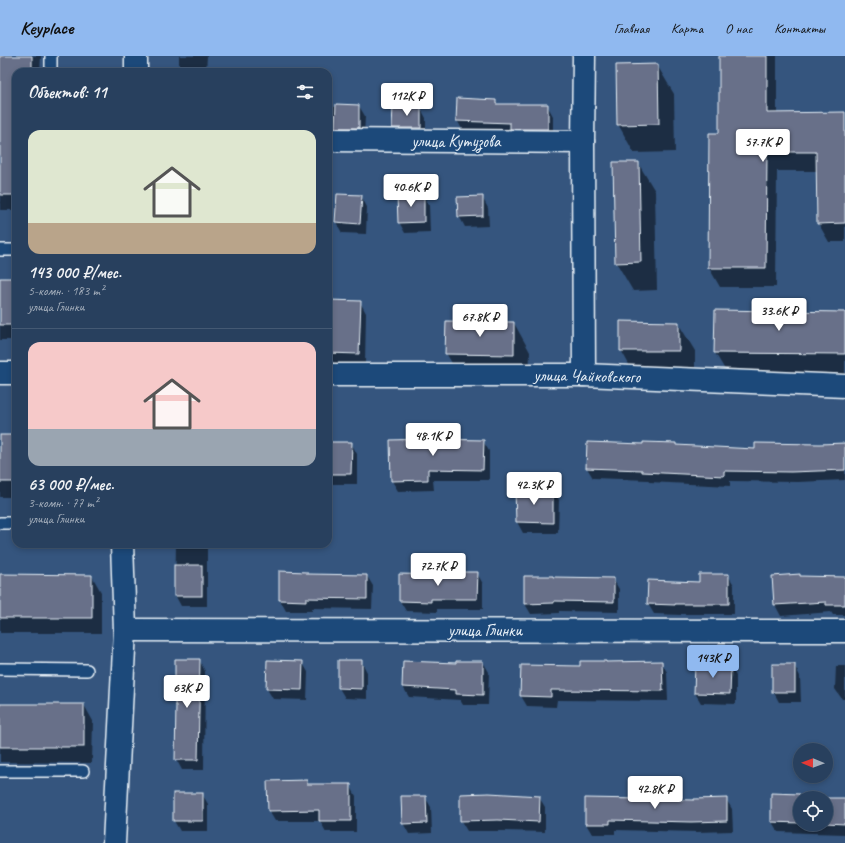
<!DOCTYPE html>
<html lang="ru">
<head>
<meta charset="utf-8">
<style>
  :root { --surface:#28405e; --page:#344b67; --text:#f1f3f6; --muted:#a5afbc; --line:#445973; --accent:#90b9f0 }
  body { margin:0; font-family:Caveat,sans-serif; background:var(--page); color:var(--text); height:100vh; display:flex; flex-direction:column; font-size:15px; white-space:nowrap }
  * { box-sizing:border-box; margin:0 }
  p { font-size:13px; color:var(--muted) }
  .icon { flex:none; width:22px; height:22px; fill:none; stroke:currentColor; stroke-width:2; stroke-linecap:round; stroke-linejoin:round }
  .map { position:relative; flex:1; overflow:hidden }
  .sheet { position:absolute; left:12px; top:12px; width:320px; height:480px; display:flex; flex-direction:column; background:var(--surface); border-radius:12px; box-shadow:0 2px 6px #0003,0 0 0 1px var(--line) }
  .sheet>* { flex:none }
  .needle { width:26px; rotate:271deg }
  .buttons { position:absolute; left:793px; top:687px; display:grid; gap:8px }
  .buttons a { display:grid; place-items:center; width:40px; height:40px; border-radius:50%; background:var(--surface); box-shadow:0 2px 6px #0003,0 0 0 1px var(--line); font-size:20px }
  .price { position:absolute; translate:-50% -34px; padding:0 9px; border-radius:4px; background:#fff; color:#222; font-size:13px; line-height:26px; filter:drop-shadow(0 1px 2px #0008) }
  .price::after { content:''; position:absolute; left:50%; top:24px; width:12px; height:9px; margin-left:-6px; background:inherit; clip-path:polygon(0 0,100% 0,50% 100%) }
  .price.on { background:var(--accent); color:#111 }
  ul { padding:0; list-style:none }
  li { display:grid; align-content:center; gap:8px; height:212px; padding:0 16px }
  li+li { border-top:1px solid var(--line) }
  li span { display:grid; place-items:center; height:124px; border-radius:12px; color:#555 }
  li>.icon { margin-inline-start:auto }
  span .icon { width:72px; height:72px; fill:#fffc; stroke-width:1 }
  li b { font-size:17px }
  h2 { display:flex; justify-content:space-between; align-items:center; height:48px; padding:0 16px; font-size:17px }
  header { display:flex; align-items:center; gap:24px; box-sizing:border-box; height:56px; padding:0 20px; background:var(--accent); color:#111 }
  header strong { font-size:19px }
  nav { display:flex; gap:22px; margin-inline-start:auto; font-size:14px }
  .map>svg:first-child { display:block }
</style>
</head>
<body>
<header>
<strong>Keyplace</strong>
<nav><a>Главная</a><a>Карта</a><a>О нас</a><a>Контакты</a></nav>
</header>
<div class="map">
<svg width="845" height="787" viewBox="0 0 845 787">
  <rect width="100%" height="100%" fill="#35557e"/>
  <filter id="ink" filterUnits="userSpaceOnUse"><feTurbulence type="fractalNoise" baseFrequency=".025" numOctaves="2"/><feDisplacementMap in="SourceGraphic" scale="8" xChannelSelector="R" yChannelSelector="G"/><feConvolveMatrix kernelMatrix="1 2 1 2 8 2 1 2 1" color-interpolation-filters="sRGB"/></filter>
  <g filter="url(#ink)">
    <g fill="#0007">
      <polygon points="0,0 41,0 40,16 16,16 16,154 0,154"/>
      <polygon points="179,0 207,0 206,16 181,16 179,12"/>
      <polygon points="720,0 777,0 777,58 845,57 845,186 829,186 818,167 818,115 777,115 776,231 720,231 709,212 720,78"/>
      <polygon points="657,9 674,38 675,96 634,97 618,68"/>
      <polygon points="495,44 498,49 547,49 553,60 553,83 463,75 457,64"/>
      <polygon points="359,50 365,60 364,82 328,84 328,51"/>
      <polygon points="420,51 426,62 426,82 399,82 393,72"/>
      <polygon points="638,107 655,135 657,234 633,235 616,206"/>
      <polygon points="338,139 361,140 367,151 366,178 342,177 336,166"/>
      <polygon points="423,139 429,149 430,176 405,177 399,166"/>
      <polygon points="482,141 488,152 489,170 465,171 459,160"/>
      <rect x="0" y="223" width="16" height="61"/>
      <polygon points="360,246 366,257 365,308 334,308 333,305 328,305 328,270 331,270"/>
      <polygon points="845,257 845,318 727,317 715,297"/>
      <polygon points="514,267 530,296 529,327 463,326 446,297"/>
      <polygon points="678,267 695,295 695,323 637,323 621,294"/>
      <rect x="0" y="380" width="16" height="61"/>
      <polygon points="483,385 489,395 489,424 433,424 434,434 398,435 392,425"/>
      <polygon points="328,387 351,387 357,398 357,428 330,428 328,425"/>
      <polygon points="845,388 845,424 798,426 730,425 730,430 649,426 648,424 593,422 587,412 677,390 756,394"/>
      <polygon points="516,434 553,434 559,444 558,477 523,477 517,466"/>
      <polygon points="176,488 207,488 207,550 181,550 175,539"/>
      <polygon points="280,516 307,519 367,520 373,530 372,553 312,552 312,555 286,555 280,544"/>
      <polygon points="477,517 483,528 483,553 437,553 437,556 406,555 400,545 448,520"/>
      <polygon points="0,519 92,520 101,536 101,577 0,577"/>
      <polygon points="728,519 734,529 734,558 681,558 681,559 654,558 648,548 700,527"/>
      <polygon points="773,521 845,522 845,559 833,559 831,556 781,560 775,549"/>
      <polygon points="553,522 613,523 619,533 619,556 559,555 559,557 531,558 525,548"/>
      <polygon points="199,604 205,615 204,714 182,714 176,703 177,650"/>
      <polygon points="361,605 367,616 367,643 345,642 339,632"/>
      <polygon points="302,606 308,616 307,644 273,643 267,633"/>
      <polygon points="483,606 489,616 488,649 463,649 460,644 409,641 403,631 457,608"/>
      <polygon points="661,606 667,616 668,645 557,644 556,651 527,650 521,640 581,611 607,607"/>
      <polygon points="794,609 800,620 801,646 779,646 773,635"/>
      <polygon points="730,610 736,620 736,648 701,647 695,637"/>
      <polygon points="836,610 845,610 845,643 842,643 835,633"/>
      <polygon points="0,649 84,649 93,665 92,707 0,706"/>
      <polygon points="307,725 309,729 350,729 356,740 356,776 326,776 320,765 275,765 269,755"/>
      <polygon points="202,738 208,748 208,775 180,775 174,765"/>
      <polygon points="799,739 801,742 800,742 800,768 826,768 826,743 845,743 845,778 778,776 772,766"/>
      <polygon points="425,741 431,751 432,777 409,778 403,767"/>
      <polygon points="539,741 545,751 545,776 504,775 467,775 461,765"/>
      <polygon points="726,743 732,753 733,775 697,776 615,774 615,778 592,778 586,768 695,745"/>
    </g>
    <g fill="#676f89" stroke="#e8f1f8">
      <polygon points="0,0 32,0 32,16 16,16 16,139 0,139"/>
      <polygon points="719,0 767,0 767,57 845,56 845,167 817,168 816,96 767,96 766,212 708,212 709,77 719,77"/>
      <polygon points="658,8 659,68 617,69 616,9"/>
      <polygon points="457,42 496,44 496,48 548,48 548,73 510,73 510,67 456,65"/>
      <polygon points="336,48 359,49 359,72 335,72"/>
      <polygon points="393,50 421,50 421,72 392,72"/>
      <polygon points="613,106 639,106 641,206 615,207"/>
      <polygon points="337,138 362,139 360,168 335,166"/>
      <polygon points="424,138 424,166 398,167 397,139"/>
      <polygon points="483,140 483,160 458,161 457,141"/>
      <rect x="0" y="222" width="16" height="47"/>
      <polygon points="329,244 361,245 359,298 328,297"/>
      <polygon points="715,254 845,256 845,298 714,297"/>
      <polygon points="446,265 514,266 514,299 445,298"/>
      <polygon points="620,265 679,266 679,295 620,295"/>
      <rect x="0" y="379" width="16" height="47"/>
      <polygon points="427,383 484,384 483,414 428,413 428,424 391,425 390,384"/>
      <polygon points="328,386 352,386 351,418 328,418"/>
      <polygon points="587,386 643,388 643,386 676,387 676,389 755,393 755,387 820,388 845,387 845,414 791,416 724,415 724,420 642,416 642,414 586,412"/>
      <polygon points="515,433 553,433 553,467 516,466"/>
      <rect x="174" y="509" width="28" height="31"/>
      <polygon points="279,515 307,516 307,518 367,519 367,543 306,542 306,545 279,544"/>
      <polygon points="447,516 478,516 477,543 431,543 431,546 399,545 399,518 447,519"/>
      <polygon points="0,518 92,519 92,562 0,562"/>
      <polygon points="699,518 729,518 729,548 675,548 675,549 647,548 648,524 699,526"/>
      <polygon points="800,518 800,520 845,521 845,549 826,549 826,546 774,549 772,520"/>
      <polygon points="524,520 553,520 553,521 614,522 614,546 554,545 554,547 524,548"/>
      <polygon points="175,603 200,603 198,704 175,704 176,649 175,649"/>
      <polygon points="267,604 303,605 302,634 266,633"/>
      <polygon points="338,604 362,604 362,633 338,632"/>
      <polygon points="403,605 456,607 456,605 483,605 483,639 456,638 456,634 402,631"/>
      <polygon points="580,605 606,605 606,606 662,605 663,635 551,634 551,641 520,640 521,609 580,610"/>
      <rect x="772" y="608" width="23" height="28"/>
      <polygon points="695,609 731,609 730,638 694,637"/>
      <rect x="0" y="648" width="84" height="43"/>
      <polygon points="307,724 307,728 351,728 351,765 319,765 319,754 268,755 267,725"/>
      <rect x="173" y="737" width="30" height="28"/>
      <polygon points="489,737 540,740 539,766 498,764 460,765 460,738"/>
      <polygon points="771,737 800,738 800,742 845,742 845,768 826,767 826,742 800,742 800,767 771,766"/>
      <polygon points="401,740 426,740 427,767 402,768"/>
      <polygon points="585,742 694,744 694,743 727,742 727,765 691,766 610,764 610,768 585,768"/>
    </g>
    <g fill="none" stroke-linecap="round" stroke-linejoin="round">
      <g stroke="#e8f1f8" stroke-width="14">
        <g id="service">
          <polyline points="51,0 51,16"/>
          <polyline points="0,194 16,194"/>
          <polyline points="0,467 16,467"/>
          <polyline points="0,613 87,614"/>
          <polyline points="0,715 83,715"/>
        </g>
      </g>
      <g stroke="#e8f1f8" stroke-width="25">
        <g id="minor">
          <polyline points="136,16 136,0"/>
          <polyline points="328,84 583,86"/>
          <polyline points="0,317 16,317"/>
          <polyline points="328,319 584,319 845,330"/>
          <polyline points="584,319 583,86 584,0"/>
          <polyline points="125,574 845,575"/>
          <polyline points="114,787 125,574 122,488"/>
        </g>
      </g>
      <use href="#service" stroke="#1f4a7a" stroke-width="11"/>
      <use href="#minor" stroke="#1f4a7a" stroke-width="22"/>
    </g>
  </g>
  <g text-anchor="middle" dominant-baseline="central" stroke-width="3" stroke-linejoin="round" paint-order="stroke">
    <g font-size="17" fill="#e8f1f8" stroke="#1f4a7a">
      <text x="456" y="85">улица Кутузова</text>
      <text transform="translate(587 320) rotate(1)">улица Чайковского</text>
      <text x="485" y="574">улица Глинки</text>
    </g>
  </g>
</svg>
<div class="buttons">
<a><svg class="needle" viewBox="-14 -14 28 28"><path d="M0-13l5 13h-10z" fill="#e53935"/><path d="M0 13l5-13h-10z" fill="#a5afbc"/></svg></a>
<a><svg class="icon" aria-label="locate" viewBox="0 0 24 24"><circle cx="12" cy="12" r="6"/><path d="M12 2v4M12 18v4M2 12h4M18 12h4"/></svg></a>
</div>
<b class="price" style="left:407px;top:61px">112K ₽</b>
<b class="price" style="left:763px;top:107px">57.7K ₽</b>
<b class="price" style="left:411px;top:152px">40.6K ₽</b>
<b class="price" style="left:779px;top:276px">33.6K ₽</b>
<b class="price" style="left:480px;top:282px">67.8K ₽</b>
<b class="price" style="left:433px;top:401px">48.1K ₽</b>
<b class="price" style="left:534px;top:450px">42.3K ₽</b>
<b class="price" style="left:438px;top:531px">72.7K ₽</b>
<b class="price on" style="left:713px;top:623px">143K ₽</b>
<b class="price" style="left:187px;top:653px">63K ₽</b>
<b class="price" style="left:655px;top:754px">42.8K ₽</b>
<section class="sheet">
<h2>Объектов: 11<svg class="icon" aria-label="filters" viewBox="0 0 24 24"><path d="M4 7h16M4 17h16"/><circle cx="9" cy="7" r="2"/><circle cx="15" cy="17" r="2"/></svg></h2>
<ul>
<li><span style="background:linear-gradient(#dfe7d0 75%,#b9a48a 0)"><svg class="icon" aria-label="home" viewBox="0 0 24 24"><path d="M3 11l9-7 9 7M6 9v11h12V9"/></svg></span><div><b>143 000 ₽/мес.</b><p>5-комн. · 183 m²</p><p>улица Глинки</p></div></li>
<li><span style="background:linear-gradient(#f6c9c9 70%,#9aa5b1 0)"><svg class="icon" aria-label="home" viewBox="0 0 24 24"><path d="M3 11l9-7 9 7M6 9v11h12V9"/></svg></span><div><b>63 000 ₽/мес.</b><p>3-комн. · 77 m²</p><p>улица Глинки</p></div></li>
</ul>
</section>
</div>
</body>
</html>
